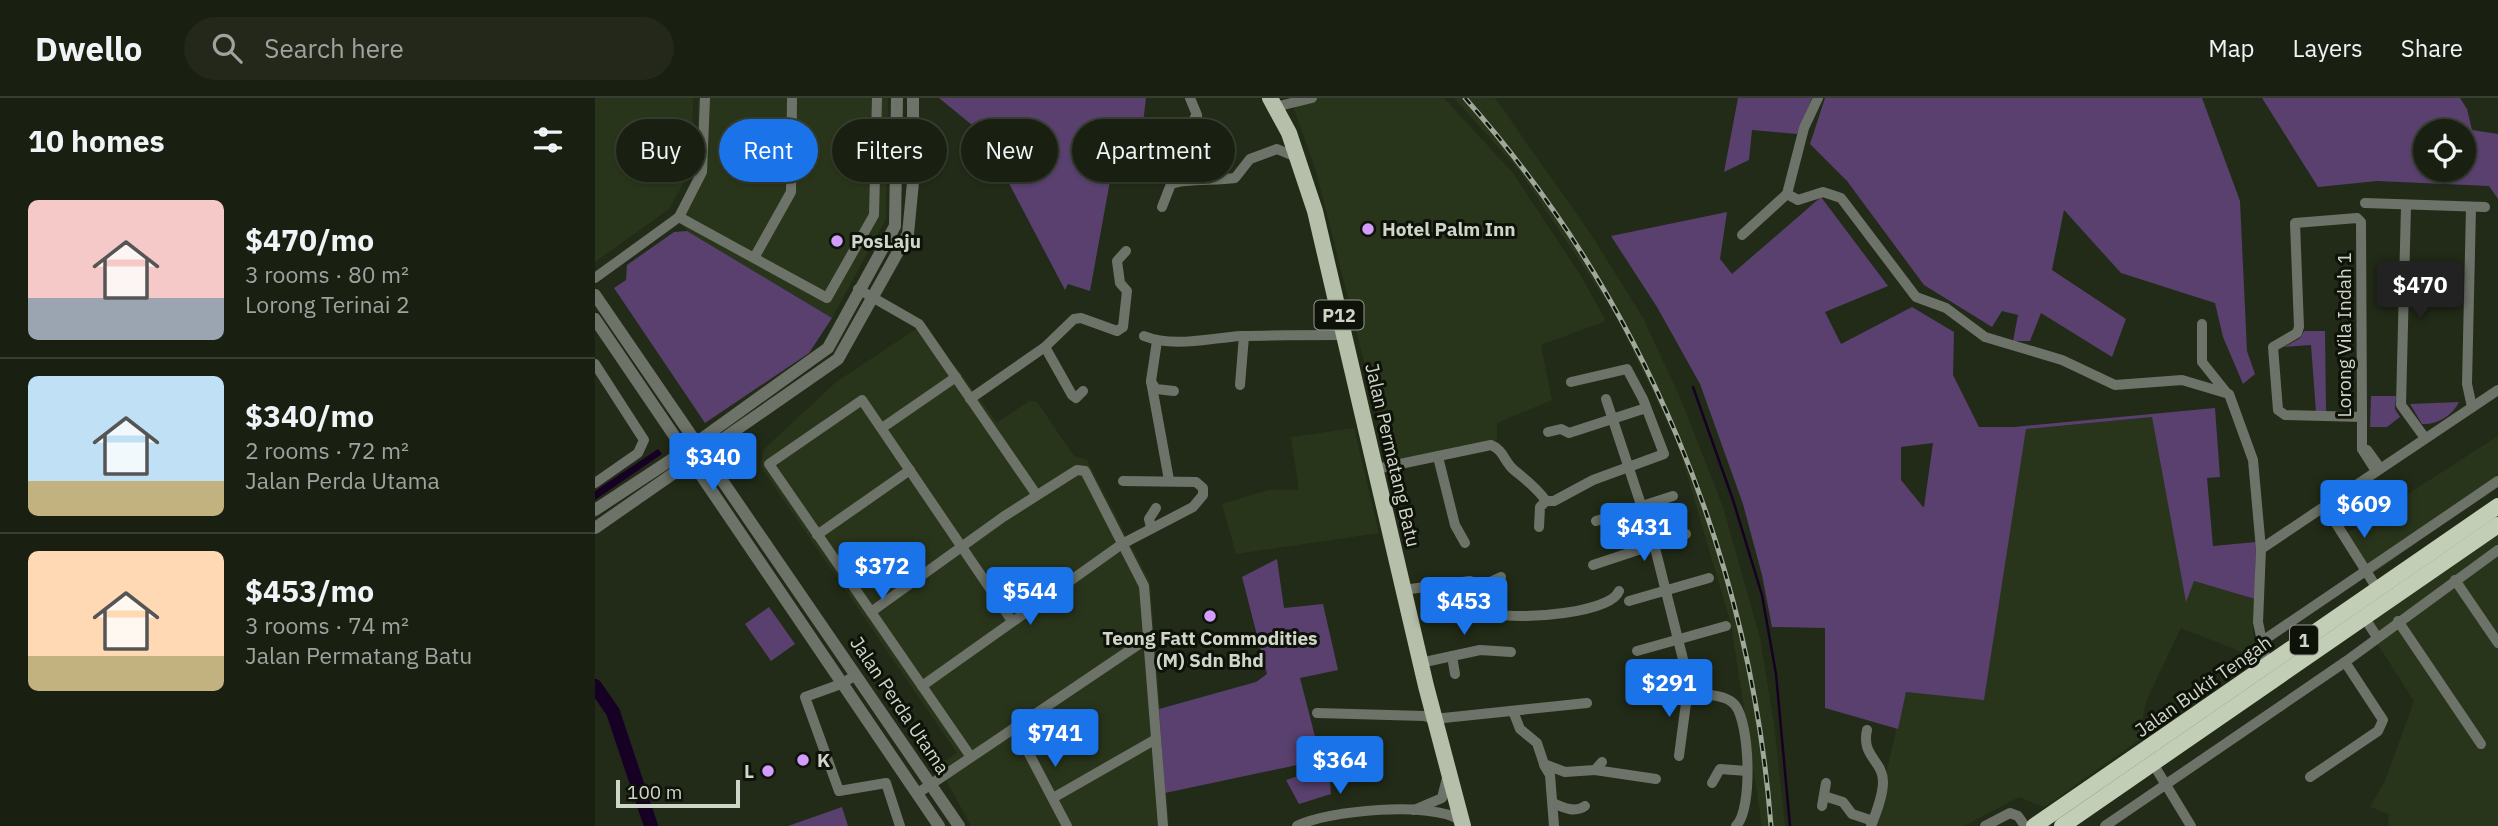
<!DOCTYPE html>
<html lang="en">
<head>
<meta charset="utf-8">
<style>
  :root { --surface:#1a2011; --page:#23281a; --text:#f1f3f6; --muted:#9fa39f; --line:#383e31; --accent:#1a73e8 }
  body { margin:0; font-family:"IBM Plex Sans",sans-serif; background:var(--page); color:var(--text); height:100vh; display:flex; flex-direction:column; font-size:26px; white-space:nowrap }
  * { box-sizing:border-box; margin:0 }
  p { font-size:23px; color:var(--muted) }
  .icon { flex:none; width:38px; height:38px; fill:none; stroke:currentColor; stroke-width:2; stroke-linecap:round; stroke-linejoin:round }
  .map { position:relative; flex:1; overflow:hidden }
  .drawer { display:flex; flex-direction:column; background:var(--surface); width:595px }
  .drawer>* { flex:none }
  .banner { position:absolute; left:21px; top:21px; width:665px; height:63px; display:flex; gap:14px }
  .buttons { position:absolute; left:1818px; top:21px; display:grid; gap:14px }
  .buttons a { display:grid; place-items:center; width:63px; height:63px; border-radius:50%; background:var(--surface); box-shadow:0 2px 5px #0004,0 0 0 2px var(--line); font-size:35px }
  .scale { position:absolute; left:21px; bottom:18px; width:124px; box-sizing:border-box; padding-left:7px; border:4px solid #cfd6c9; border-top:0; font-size:19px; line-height:24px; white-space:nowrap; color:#cfd6c9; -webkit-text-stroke:5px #0e1209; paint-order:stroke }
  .price { position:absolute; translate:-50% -60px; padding:0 16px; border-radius:7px; background:var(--accent); color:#fff; font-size:23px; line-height:46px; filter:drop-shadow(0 2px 4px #0008) }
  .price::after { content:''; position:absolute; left:50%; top:42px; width:21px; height:16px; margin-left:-10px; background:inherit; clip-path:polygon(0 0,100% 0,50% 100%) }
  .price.selected { background:#222; color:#fff }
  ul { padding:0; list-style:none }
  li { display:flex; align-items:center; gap:21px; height:175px; padding:0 28px }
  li+li { border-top:2px solid var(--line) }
  li span { display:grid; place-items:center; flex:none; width:196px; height:140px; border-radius:10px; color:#555 }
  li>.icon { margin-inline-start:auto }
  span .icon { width:84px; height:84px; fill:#fffc; stroke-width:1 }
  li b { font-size:30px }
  h2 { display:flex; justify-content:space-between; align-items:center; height:84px; padding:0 28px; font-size:30px }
  .tag { padding:0 24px; border-radius:32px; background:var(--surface); box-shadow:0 2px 5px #0004,0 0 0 2px var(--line); font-size:24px; line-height:63px }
  .tag.selected { background:var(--accent); color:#fff }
  header { display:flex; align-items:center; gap:42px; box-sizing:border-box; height:98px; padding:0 35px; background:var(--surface); border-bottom:2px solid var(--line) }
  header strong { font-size:33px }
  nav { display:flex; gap:38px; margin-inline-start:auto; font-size:24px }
  .search { width:490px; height:63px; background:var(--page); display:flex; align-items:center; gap:18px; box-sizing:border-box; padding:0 24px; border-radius:38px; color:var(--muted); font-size:26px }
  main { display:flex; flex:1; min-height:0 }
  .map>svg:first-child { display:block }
</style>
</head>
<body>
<header>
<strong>Dwello</strong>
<div class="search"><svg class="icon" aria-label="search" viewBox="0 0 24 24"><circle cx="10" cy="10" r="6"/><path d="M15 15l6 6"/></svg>Search here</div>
<nav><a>Map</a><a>Layers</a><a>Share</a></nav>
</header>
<main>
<section class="drawer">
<h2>10 homes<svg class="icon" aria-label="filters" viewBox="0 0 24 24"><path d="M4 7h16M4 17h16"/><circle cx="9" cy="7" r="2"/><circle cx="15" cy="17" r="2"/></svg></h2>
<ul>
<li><span style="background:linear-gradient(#f6c9c9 70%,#9aa5b1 0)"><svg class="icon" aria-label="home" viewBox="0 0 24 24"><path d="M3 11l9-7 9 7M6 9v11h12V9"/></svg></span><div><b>$470/mo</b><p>3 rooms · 80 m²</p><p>Lorong Terinai 2</p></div></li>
<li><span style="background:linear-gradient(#bfe0f5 75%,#c2b280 0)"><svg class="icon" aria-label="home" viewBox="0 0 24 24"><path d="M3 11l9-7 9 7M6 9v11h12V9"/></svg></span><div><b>$340/mo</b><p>2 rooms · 72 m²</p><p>Jalan Perda Utama</p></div></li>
<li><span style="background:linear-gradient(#ffd9b3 75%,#c2b280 0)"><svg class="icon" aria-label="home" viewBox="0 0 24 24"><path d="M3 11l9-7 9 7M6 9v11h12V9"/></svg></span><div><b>$453/mo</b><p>3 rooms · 74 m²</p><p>Jalan Permatang Batu</p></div></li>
</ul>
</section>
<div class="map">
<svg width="1903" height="728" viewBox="0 0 1903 728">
  <rect width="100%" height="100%" fill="#222b17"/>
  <g fill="#29351b">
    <polygon points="0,0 98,0 97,70 74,111 0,164"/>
    <polygon points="103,0 293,0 291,121 237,220 92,133 79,116 103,75"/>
    <polygon points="695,0 849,0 918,75 986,178 1011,223 946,247 957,302 902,325 902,342 794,363 721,73"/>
    <polygon points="859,0 900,0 995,135 1048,220 1084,297 1128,409 1165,540 1179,626 1190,728 1167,728 1136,526 1082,343 1020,216 924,72"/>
    <polygon points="321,231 362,270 402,325 434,303 442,304 479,358 492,362 555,484 574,728 376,728 343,667 362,655 166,369 168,352 240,285"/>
    <polygon points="1557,319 1591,503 1598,483 1660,501 1658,532 1662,560 1586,530 1551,603 1544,642 1458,703 1449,709 1424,699 1369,728 1279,728 1310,594 1389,601 1431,331"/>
    <polygon points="759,330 784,435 641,456 627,406 673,392 704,392 696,339"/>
    <polygon points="1903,338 1903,387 1772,480 1746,439"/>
    <polygon points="1903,436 1903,728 1793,728 1794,716 1775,709 1790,683 1819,603 1771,528"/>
  </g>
  <g fill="#59406e" fill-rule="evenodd">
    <polygon points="344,0 551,0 541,84 515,83 495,193 473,186 470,192 388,36"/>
    <polygon points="1143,0 1217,0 1202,36 1157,32 1154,62 1129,74"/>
    <polygon points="1230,0 1607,0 1645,103 1652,253 1660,276 1648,286 1628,239 1620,205 1526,175 1469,112 1457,172 1531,221 1517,259 1446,215 1435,243 1418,243 1423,217 1407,213 1397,229 1329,187 1252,83 1215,46"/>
    <path d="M1667,0H1865L1872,11L1877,32L1903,36V101L1894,88L1782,83L1723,89ZM1830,33H1869V72H1830Z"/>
    <path d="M1226,99L1293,188L1230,214L1246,246L1317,209L1359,234L1358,277L1384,329H1419L1620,310L1625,379L1612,380L1618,448L1661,444L1660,501L1599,483L1591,504L1557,319L1431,331L1389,602L1311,594L1303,631L1230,610V530L1177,529L1167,477L1148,406L1105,286L1062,209L1016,138L1132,114L1125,161L1137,176ZM1338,345L1329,409H1328L1306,382V349Z"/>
    <polygon points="92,133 237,220 214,255 110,325 19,190 31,182 32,167 79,134"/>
    <polygon points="1709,233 1730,233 1731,313 1721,314 1716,247 1689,249 1705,240"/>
    <polygon points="1776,298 1801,298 1800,311 1805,319 1792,329 1775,329"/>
    <path d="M1864,304C1857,318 1842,327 1827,326L1815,306Z"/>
    <polygon points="682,461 689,510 728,506 743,572 705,580 726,662 570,695 564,611 661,584 672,576 647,479"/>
    <polygon points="174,509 200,546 176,563 150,526"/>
    <polygon points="734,668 736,696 704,706 691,682"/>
    <polygon points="247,709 253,728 193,728"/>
  </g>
  <polygon fill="#160125" points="63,351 67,356 0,402 0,393"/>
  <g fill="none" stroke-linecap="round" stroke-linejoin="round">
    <polyline stroke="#160125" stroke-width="2.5" points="1098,289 1138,402 1167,497 1181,576 1195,728"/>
    <polyline stroke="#160125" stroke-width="14" points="0,588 18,614 56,728"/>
    <g stroke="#6e7369" stroke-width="10">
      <polyline points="595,0 602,17 604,52"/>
      <polyline points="680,9 717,0"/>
      <path d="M565,41C591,44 588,39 601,18"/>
      <polyline points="1192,96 1203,102 1228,94 1246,100 1321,199 1351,210 1390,239 1467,262 1520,287 1587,282 1634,296 1658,362 1666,451 1663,524 1672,568"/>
      <polyline points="1770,105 1890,109"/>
      <polyline points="1811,108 1806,307 1830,340"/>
      <path d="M567,109L576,86C591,80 620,83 640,80L655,61L682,51L701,59"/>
      <polyline points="1876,109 1872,286 1877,309"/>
      <polyline points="84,119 232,200 279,117 282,0"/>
      <polyline points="1147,137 1192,96 1209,30 1223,0"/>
      <polyline points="159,160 196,94 197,0"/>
      <polyline points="0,180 84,119 107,74 110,0"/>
      <polyline points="263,191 324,226 441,396"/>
      <polyline points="1607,226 1607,264 1631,294"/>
      <path d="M549,238C578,250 615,240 646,238C680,237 714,237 749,237"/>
      <polyline points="562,243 556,283 574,382"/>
      <polyline points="450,249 477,297 481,300 488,293"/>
      <polyline points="0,266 49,342 43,355 0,385"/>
      <polyline points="556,284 561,291 579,293"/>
      <polyline points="645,287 649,238"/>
      <polyline points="375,301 450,249 479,221 486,220 522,233 528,229 532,193 525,185 522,163 531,153"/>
      <polyline points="1011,301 1059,446 1097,597"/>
      <polyline points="287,330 361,279"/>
      <polyline points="953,334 966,331 974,335 1051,310"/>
      <polyline points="1767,351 1767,319 1766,124 1762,120 1700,125 1704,229 1702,235 1678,249 1683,312 1690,317 1767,319"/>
      <polyline points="843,359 860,427 870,445"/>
      <path d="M781,371L896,347C909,352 909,364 919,372C931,382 941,389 951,403"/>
      <polyline points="1781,373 1767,351 1772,352 1785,370"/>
      <polyline points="1730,408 1783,492"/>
      <polyline points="1001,423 1078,398"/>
      <polyline points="556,429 554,421 561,410"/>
      <polyline points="944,429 945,409 951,403 959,403 998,382 1069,356 1048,301 1032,271 976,284"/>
      <polyline points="222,437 315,372"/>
      <polyline points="1666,451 1903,292"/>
      <polyline points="998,467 1091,436"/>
      <polyline points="1860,482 1903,545"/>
      <path d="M884,489C889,498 893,512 904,516C925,522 1016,515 1024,493"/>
      <polyline points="808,492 875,483 884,489 906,479"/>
      <polyline points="1034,503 1114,480"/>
      <polyline points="276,514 408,419 482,372 490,373 549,488 568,728"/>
      <polyline points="1769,519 1782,539"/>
      <polyline points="1803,523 1886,646"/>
      <polyline points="1666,544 1903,383"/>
      <polyline points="1042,553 1131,528"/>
      <polyline points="857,558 860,576"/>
      <polyline points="825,565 885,552 916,554"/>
      <polyline points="261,577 246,586 210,599 244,693 291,685 305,728"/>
      <polyline points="327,588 527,446 598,409 608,397 608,390 601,384 528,383"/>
      <path d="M1071,601C1088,596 1127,592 1140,607C1155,625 1158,712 1141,728"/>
      <polyline points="918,613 925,631 942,645 949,666 970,674 1000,672 1007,664"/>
      <polyline points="722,615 829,618 839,621 992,605"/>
      <polyline points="420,629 472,728"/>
      <path d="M1272,632C1266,659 1288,662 1288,684C1288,698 1281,715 1276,728"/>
      <polyline points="1084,658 1091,605 1097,597"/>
      <polyline points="376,659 174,366 267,302 417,523"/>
      <polyline points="1557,664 1596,728"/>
      <polyline points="949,667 955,677 959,728"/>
      <polyline points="1000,672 1061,681"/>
      <polyline points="1715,679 1783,633 1788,622 1750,564"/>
      <polyline points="1117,685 1125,671 1152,673"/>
      <polyline points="323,695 553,540"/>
      <polyline points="1229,698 1248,704 1257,716 1278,723"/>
      <polyline points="458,700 561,641"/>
      <path d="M958,705C969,710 980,715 990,708"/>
      <polyline points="1227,708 1231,685"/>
      <polyline points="819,712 847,700 852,680"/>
      <path d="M702,728C733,712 837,703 865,722"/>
      <polyline points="1390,728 1415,715 1423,718 1430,728"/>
      <polyline points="1510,728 1750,564 1903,452"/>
    </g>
    <g stroke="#6e7369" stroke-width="12">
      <polyline points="0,197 364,728"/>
      <polyline points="0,221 344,728"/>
      <polyline points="0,412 91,352 233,250 300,128 302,0"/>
      <polyline points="0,430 243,261 313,136 318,84 318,0"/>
    </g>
    <polyline stroke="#b5bfaa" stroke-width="16" points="675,0 694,35 720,113 831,588 868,728"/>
    <g stroke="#c3ceb7" stroke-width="16">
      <polyline points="1439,728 1903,408"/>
      <polyline points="1467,728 1903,427"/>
    </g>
    <g stroke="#a0a899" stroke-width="5">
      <path id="rail" d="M870,0C1049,202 1155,459 1176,728"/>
    </g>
    <use href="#rail" stroke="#0e1209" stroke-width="2.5" stroke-dasharray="8" stroke-linecap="butt"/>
  </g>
  <g fill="#d29dfd" stroke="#0e1209" stroke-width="2.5">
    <circle cx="773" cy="131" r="7"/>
    <circle cx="242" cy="143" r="7"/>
    <circle cx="615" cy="518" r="7"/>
    <circle cx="208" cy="662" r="7"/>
    <circle cx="173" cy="673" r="7"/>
  </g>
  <g text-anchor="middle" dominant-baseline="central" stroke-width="6" stroke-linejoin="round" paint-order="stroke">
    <g fill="#0e1209" stroke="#959b8f" stroke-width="2">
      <rect x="719.5" y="202.5" width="49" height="29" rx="5"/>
      <rect x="1695" y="527.5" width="28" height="29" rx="5"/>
    </g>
    <g font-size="18" font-weight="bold" fill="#cfd6c9">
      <text x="744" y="217">P12</text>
      <text x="1709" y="542">1</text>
    </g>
    <g font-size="19" font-weight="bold" fill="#cfd6c9" stroke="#0e1209" text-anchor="start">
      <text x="787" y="131">Hotel Palm Inn</text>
      <text x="256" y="143">PosLaju</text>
      <text x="615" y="540" text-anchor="middle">Teong Fatt Commodities<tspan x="615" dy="22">(M) Sdn Bhd</tspan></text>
      <text x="222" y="662">K</text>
      <text x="159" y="673" text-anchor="end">L</text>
    </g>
    <g font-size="19" fill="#cfd6c9" stroke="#0e1209">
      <text transform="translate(1749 237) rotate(-90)">Lorong Vila Indah 1</text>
      <text transform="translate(798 357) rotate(77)">Jalan Permatang Batu</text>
      <text transform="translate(1608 588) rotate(-35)">Jalan Bukit Tengah</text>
      <text transform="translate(305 607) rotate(56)">Jalan Perda Utama</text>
    </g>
  </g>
</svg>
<div class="buttons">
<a><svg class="icon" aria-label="locate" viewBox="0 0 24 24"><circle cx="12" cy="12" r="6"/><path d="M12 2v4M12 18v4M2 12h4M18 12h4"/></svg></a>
</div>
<div class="scale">100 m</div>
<b class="price selected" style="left:1825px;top:223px">$470</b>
<b class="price" style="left:118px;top:395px">$340</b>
<b class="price" style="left:1769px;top:442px">$609</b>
<b class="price" style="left:1049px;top:465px">$431</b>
<b class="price" style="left:287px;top:504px">$372</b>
<b class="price" style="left:435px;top:529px">$544</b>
<b class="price" style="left:869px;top:539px">$453</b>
<b class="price" style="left:1074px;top:621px">$291</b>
<b class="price" style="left:460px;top:671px">$741</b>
<b class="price" style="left:745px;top:698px">$364</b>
<div class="banner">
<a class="tag">Buy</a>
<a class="tag selected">Rent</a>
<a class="tag">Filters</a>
<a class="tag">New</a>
<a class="tag">Apartment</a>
</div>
</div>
</main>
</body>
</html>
